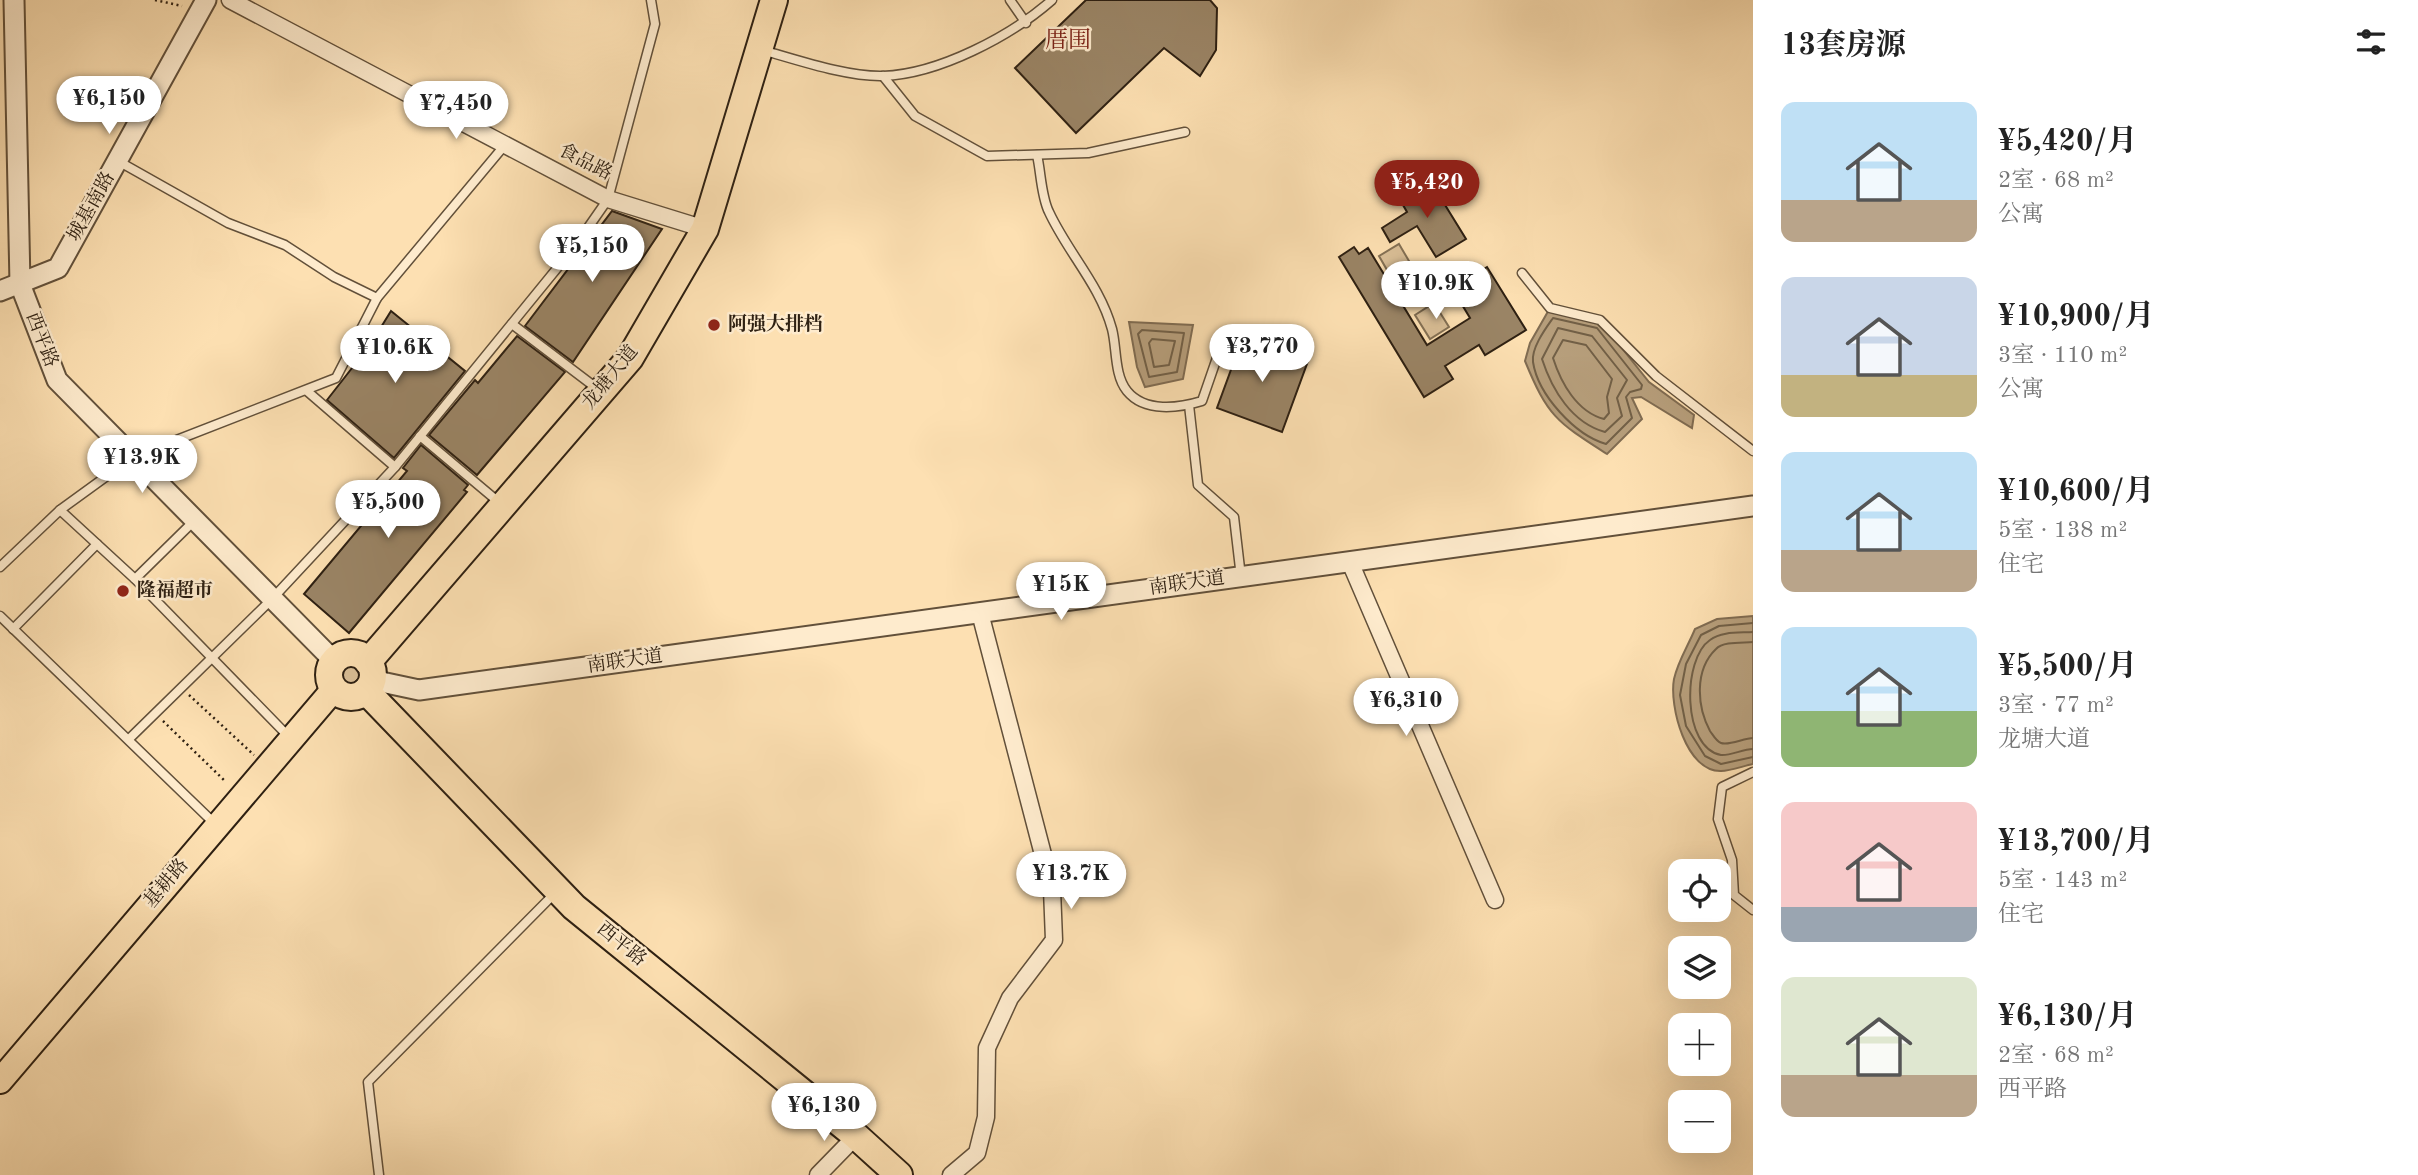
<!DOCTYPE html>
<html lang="zh">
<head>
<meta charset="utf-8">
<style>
  :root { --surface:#fff; --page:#f2f2f2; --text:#222; --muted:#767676; --accent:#8f2418 }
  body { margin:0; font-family:"Old Standard TT","Noto Serif SC",serif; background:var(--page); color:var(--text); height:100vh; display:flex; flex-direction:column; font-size:26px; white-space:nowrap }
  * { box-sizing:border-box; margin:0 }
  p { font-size:23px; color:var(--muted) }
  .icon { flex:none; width:38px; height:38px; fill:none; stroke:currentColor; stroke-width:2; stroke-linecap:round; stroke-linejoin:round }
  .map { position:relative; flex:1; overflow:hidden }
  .sheet { display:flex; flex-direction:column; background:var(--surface); width:665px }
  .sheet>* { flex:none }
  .tools { position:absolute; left:1668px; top:859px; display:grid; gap:14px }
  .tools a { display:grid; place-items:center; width:63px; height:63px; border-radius:14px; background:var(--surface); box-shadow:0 7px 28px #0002; font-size:35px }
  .price { position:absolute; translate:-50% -60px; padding:0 16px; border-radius:24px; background:#fff; color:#222; font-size:23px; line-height:46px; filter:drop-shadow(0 2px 4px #0008) }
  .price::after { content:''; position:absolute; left:50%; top:42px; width:21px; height:16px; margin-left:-10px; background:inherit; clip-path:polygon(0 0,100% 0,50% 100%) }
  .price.selected { background:var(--accent); color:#fff }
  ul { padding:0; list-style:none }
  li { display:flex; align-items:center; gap:21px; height:175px; padding:0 28px }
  li span { display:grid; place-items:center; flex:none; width:196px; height:140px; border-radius:14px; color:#555 }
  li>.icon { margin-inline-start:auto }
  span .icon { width:84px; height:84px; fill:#fffc; stroke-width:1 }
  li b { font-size:30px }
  h2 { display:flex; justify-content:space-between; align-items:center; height:84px; padding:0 28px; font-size:30px }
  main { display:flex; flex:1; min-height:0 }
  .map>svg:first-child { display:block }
</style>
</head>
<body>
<main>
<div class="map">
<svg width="1753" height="1175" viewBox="0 0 1753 1175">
  <rect width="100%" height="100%" fill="#fde0b2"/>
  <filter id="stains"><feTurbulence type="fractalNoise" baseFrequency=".00286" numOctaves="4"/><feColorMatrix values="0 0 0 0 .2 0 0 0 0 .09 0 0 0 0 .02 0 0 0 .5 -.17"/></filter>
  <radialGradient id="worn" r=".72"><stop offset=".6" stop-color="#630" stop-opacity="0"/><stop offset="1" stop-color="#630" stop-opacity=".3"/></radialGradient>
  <g fill="#dabf97" stroke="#847054" stroke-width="2">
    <polygon points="1399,244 1426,290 1406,303 1379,256"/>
    <polygon points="1434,303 1449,327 1430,339 1415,315"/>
    <circle cx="349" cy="675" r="16"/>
  </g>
  <g fill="#b79f7c" stroke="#806c52" stroke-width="2">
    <path d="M1550,308L1601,322L1649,382L1694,415L1692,428L1641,397L1632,398L1642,419L1607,454C1557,422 1548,417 1525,361L1530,343Z"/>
    <polygon points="1129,322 1193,325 1183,379 1145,387 1137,367"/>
    <path d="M1753,616V764C1743,766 1731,771 1721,771C1686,772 1669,706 1674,679C1678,661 1688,646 1695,629L1717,619Z"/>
  </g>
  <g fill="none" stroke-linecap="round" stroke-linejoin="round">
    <g stroke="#726047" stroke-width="2">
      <path d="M1553,318L1597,328L1642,385L1641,389L1630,392L1626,397L1632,418L1606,444C1575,435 1538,395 1533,362C1531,348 1546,328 1553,318Z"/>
      <path d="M1558,328L1592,336L1627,380L1617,398L1622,416L1605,432C1572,423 1552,390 1542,359Z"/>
      <polygon points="1142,330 1184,333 1177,372 1149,377 1138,334"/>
      <polygon points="1152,339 1175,341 1169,365 1154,367 1149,343"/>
      <path d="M1563,340L1586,345L1612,379L1607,397L1609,413L1604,419C1577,412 1561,383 1553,358Z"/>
      <polyline points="1753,623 1719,626 1701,635 1686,664 1680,695 1686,726 1705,756 1721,764 1753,757"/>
      <path d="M1753,632C1739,633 1722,631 1710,640C1682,659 1682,748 1721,755C1730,756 1743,749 1753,749"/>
      <path d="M1753,642C1743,643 1723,641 1716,649C1694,670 1697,707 1710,731C1713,735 1716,741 1721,743C1729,746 1744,738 1753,738"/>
    </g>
  </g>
  <g fill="#9a8465" stroke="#2e2012" stroke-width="2">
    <polygon points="1086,0 1210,0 1217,8 1216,50 1200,76 1164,48 1076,133 1015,68"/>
    <polygon points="1429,179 1466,239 1436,257 1417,226 1390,242 1382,228 1407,212 1399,198"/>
    <polygon points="612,211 662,229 573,362 525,326"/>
    <polygon points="1354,247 1359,254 1368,248 1427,345 1470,318 1452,288 1487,267 1526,330 1485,355 1479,345 1445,366 1453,379 1424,397 1339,257"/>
    <polygon points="391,311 465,371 394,458 327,400 370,345"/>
    <polygon points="517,336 565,372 477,475 429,435 475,380 478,383"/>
    <polygon points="1243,337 1308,361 1282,432 1217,408"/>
    <polygon points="421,445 468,485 464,490 467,492 349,633 304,594 407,471 403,468"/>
  </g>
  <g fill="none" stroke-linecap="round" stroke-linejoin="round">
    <g stroke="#62503a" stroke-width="11">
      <g id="service">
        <polyline points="1010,0 1026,23"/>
        <path d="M762,50C798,60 847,77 883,76C939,74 1011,36 1052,0"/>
        <polyline points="883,76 915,116 987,156 1088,153 1185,132"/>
        <path d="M1037,155C1041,172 1041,196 1049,212C1068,253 1100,285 1112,329C1117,348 1114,375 1127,391C1145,413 1179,408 1202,401L1220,349"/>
        <polyline points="118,161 228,223 285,245 334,277 377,298"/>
        <polyline points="1522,273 1550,308 1600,320 1656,376 1753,451"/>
        <polyline points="512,324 599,390"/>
        <polyline points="307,391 395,467"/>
        <polyline points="1189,405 1198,485 1234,517 1241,577"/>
        <polyline points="420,436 501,504"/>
        <polyline points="60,510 135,579 289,737"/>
        <polyline points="0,567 60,510 133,457 336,378 377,298 504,146"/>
        <polyline points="135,579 195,520"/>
        <polyline points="0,616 214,823"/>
        <polyline points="13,629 97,544"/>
        <polyline points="129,739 272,599 395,467 576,245 608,199 655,24 651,0"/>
        <polyline points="1753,772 1722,787 1718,819 1732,860 1734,895 1753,910"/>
        <polyline points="379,1175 368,1082 556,892"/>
      </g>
    </g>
    <g stroke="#62503a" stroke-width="19">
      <g id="minor">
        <polyline points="230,0 608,199 705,229"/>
        <polyline points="1350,562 1495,900"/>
        <polyline points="818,1175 856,1136"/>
        <polyline points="951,1175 977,1153 986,1117 987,1048 1010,998 1054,940 1052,889 980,613"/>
      </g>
    </g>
    <g stroke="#62503a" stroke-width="23">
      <g id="tertiary">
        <polyline points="14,0 20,284 57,380 334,661"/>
        <polyline points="0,291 58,268 206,0"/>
        <polyline points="372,680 419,690 1753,506"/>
      </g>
    </g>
    <g stroke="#2e2012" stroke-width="28">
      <polyline id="primary" points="0,1081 334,689"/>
    </g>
    <g stroke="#2e2012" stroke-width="30">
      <g id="trunk">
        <circle cx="351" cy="675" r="22"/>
        <polyline points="368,662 630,358 705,229 774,0"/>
        <polyline points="366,691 574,907 856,1136 899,1175"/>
      </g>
    </g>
    <g stroke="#2e2012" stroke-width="2.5" stroke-dasharray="2 3.5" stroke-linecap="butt">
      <polyline points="155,0 182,6"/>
      <polyline points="189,695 254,755"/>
      <polyline points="163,721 226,782"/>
    </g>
    <use href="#service" stroke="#feebcd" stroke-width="8"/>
    <use href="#minor" stroke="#feebcd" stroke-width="16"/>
    <use href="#tertiary" stroke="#feebcd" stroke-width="19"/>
    <use href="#primary" stroke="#fde0b2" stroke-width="24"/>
    <use href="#trunk" stroke="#fde0b2" stroke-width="26"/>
  </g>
  <g fill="#8f2418" stroke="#feebcd" stroke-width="2.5">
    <circle cx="714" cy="325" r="7"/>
    <circle cx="123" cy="591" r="7"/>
  </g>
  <g text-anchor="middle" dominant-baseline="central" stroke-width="5" stroke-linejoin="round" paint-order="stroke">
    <g font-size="19" fill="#2e2012" stroke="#feebcd">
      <text transform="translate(585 163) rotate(27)">食品路</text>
      <text transform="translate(92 207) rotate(-61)">城基南路</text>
      <text transform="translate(41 340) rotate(69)">西平路</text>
      <text transform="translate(611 378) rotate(-51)">龙塘大道</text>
      <text transform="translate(1187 584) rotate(-8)">南联大道</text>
      <text transform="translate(625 662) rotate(-8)">南联大道</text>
      <text transform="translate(167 884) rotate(-50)">基耕路</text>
      <text transform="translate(621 945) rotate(39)">西平路</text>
    </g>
    <g font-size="19" font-weight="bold" fill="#2e2012" stroke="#feebcd" text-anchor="start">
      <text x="728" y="325">阿强大排档</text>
      <text x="137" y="591">隆福超市</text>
    </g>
    <g font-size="23" fill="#7a1f14" stroke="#feebcd">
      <text x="1068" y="40">厝围</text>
    </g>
  </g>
  <rect width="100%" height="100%" filter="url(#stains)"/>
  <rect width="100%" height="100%" fill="url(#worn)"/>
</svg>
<div class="tools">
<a><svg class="icon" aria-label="locate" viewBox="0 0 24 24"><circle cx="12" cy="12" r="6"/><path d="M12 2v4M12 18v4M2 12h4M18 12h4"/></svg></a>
<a><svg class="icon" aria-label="layers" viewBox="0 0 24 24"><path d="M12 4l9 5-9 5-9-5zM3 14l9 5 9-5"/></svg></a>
<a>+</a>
<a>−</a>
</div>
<b class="price" style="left:109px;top:136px">¥6,150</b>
<b class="price" style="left:456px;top:141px">¥7,450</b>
<b class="price selected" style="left:1427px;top:220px">¥5,420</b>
<b class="price" style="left:592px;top:284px">¥5,150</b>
<b class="price" style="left:1436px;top:321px">¥10.9K</b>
<b class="price" style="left:1262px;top:384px">¥3,770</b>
<b class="price" style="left:395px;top:385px">¥10.6K</b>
<b class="price" style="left:142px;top:495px">¥13.9K</b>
<b class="price" style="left:388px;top:540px">¥5,500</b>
<b class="price" style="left:1061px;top:622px">¥15K</b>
<b class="price" style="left:1406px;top:738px">¥6,310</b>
<b class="price" style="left:1071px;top:911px">¥13.7K</b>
<b class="price" style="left:824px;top:1143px">¥6,130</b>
</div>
<section class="sheet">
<h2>13套房源<svg class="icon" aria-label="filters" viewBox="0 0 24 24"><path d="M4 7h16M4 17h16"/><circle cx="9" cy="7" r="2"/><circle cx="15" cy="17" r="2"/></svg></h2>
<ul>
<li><span style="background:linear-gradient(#bfe0f5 70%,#b9a48a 0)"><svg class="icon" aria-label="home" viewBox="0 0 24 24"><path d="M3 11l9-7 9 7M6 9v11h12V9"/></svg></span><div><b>¥5,420/月</b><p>2室 · 68 m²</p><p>公寓</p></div></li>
<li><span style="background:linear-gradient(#c9d6e8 70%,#c2b280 0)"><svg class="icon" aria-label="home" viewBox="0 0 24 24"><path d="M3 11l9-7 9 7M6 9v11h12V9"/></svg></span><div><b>¥10,900/月</b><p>3室 · 110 m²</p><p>公寓</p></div></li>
<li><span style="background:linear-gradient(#bfe0f5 70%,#b9a48a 0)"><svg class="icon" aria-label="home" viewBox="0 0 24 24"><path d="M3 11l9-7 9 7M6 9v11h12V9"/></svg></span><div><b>¥10,600/月</b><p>5室 · 138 m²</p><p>住宅</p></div></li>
<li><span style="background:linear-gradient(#bfe0f5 60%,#8fb573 0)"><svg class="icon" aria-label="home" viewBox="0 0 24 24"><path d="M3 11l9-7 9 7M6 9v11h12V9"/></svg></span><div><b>¥5,500/月</b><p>3室 · 77 m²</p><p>龙塘大道</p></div></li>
<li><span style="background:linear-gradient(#f6c9c9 75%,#9aa5b1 0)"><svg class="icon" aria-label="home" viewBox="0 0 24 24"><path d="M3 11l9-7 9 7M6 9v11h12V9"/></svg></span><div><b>¥13,700/月</b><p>5室 · 143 m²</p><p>住宅</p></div></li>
<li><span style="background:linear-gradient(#dfe7d0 70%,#b9a48a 0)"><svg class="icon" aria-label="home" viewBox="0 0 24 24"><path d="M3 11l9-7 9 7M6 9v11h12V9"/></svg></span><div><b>¥6,130/月</b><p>2室 · 68 m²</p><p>西平路</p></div></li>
</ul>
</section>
</main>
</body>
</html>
